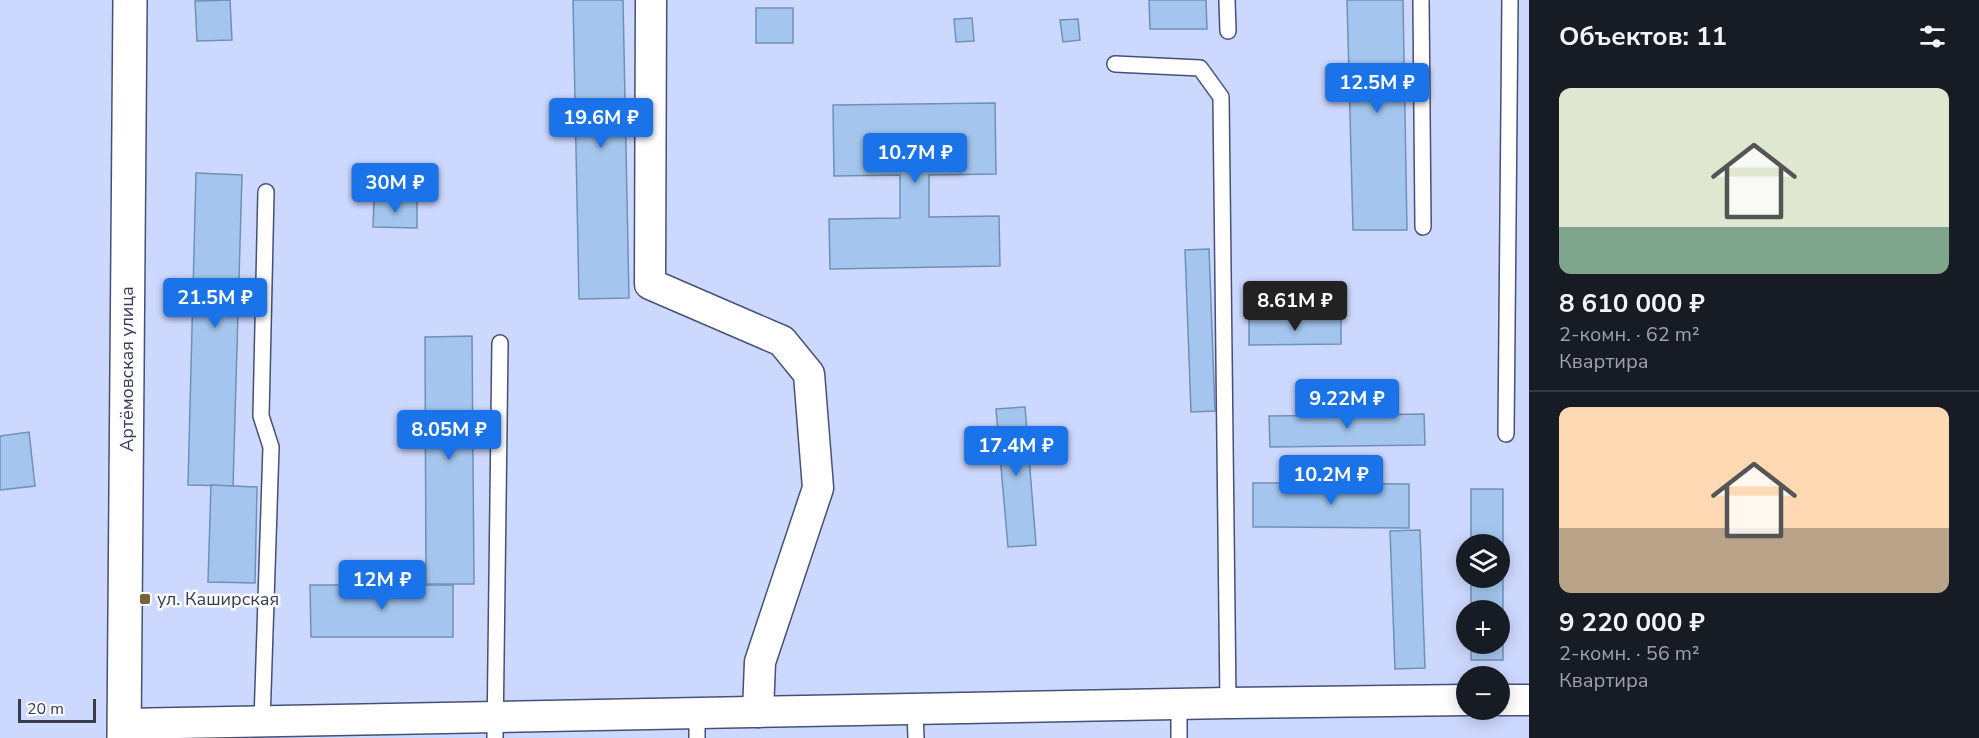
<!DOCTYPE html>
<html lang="ru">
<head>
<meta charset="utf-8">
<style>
  :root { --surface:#171b24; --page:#20242c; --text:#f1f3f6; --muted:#9ea1a6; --line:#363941; --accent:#1a73e8 }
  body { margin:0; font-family:"Nunito Sans",sans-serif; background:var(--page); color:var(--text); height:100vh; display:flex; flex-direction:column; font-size:22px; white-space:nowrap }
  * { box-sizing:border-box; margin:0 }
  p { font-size:20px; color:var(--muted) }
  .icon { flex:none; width:33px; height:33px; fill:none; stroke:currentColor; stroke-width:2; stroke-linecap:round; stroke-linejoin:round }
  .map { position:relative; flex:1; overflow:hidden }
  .side { display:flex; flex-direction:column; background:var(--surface); width:450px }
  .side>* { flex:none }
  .fabs { position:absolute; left:1456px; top:534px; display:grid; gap:12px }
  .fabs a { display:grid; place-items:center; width:54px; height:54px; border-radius:50%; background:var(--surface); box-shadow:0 3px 15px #0003; font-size:30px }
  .scale { position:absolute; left:18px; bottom:15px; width:78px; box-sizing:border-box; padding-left:6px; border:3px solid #373c4f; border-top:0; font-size:16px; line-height:21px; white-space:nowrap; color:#373c4f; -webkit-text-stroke:4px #f9faff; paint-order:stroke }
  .price { position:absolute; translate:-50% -51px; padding:0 14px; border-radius:6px; background:var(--accent); color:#fff; font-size:20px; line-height:39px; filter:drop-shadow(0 2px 3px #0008) }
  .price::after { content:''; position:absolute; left:50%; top:36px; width:18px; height:14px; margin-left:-9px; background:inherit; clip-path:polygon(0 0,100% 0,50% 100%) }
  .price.current { background:#222; color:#fff }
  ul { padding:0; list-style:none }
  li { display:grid; align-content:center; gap:12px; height:318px; padding:0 30px }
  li+li { border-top:2px solid var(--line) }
  li span { display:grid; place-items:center; height:186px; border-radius:12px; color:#555 }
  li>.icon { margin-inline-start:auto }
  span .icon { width:108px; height:108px; fill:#fffc; stroke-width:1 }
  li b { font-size:26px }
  h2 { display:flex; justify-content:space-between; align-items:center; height:72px; padding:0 30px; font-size:26px }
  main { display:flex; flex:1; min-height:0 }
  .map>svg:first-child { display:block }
</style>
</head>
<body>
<main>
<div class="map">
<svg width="1529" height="738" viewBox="0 0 1529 738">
  <rect width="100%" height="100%" fill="#cdd8fe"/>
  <g fill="#a4c6ee" stroke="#7090b6" stroke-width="1.5">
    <polygon points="230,0 232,40 197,41 195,1"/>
    <polygon points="573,0 623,0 629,298 579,299"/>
    <polygon points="1149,0 1206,0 1207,29 1150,29"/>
    <polygon points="1347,0 1403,0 1407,230 1353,230"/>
    <rect x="756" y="8" width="37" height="35"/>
    <polygon points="972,18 974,41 956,42 954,19"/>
    <polygon points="1078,19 1080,40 1063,42 1060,20"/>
    <polygon points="995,103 996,174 929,175 929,217 999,216 1000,266 830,269 829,219 900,218 900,175 834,176 833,105"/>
    <polygon points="196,173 242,175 233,486 188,485"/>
    <polygon points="374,200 417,201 417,228 373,227"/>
    <polygon points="1209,249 1215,411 1191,412 1185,250"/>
    <polygon points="1341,318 1341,344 1249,345 1249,319"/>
    <polygon points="472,336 474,584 426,584 425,337"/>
    <polygon points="1025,407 1036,545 1008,547 996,409"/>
    <polygon points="1424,414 1425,445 1270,447 1269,416"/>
    <polygon points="29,432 35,486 0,490 0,436"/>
    <polygon points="1253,483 1409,484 1409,528 1253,527"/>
    <polygon points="211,485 257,487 255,583 208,582"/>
    <polygon points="1471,489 1503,489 1503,660 1471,660 1471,644 1500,644 1500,610 1471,610 1471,578 1500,578 1500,544 1471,544"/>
    <polygon points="1420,530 1425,668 1395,669 1390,531"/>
    <polygon points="310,585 453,585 453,637 311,637"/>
  </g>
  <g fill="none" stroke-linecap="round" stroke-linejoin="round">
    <g stroke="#465078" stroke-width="18">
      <g id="lane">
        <polyline points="1227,0 1228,31"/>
        <polyline points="1421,0 1423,227"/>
        <polyline points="1115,64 1200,68 1221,97 1228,703"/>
        <polyline points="1506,434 1510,0"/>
        <polyline points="915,709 916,738"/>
        <polyline points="262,722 271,447 261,416 266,192"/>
        <polyline points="495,738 500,343"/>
        <polyline points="697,738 697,713"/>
        <polyline points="1179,738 1179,704"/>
      </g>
    </g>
    <g stroke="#465078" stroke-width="33">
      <g id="street">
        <polyline points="651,0 650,284 782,341 809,374 818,488 760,662 758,712"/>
        <polyline points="1500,700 1529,700"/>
        <polyline points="124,724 1228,703 1467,700"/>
      </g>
    </g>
    <g stroke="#465078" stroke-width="36">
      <polyline id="secondary" points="124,738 130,0"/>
    </g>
    <use href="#lane" stroke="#fff" stroke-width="15"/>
    <use href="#street" stroke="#fff" stroke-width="30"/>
    <use href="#secondary" stroke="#fff" stroke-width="33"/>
  </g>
  <rect fill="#746532" stroke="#f9faff" stroke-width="2" x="139" y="593" width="12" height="12" rx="3"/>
  <g text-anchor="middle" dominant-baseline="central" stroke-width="5" stroke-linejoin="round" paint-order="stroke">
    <g font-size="18" fill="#373c4f" stroke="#f9faff">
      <text transform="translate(127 369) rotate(-90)">Артёмовская улица</text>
    </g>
    <g font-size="18" fill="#373c4f" stroke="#f9faff" text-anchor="start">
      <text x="157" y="599">ул. Каширская</text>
    </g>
  </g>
</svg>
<div class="fabs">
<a><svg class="icon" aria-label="layers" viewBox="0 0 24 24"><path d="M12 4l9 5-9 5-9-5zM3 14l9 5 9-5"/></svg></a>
<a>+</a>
<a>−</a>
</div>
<div class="scale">20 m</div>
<b class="price" style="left:1377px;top:114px">12.5M ₽</b>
<b class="price" style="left:601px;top:149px">19.6M ₽</b>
<b class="price" style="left:915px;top:184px">10.7M ₽</b>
<b class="price" style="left:395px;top:214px">30M ₽</b>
<b class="price" style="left:215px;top:329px">21.5M ₽</b>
<b class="price current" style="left:1295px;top:332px">8.61M ₽</b>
<b class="price" style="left:1347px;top:430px">9.22M ₽</b>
<b class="price" style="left:449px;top:461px">8.05M ₽</b>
<b class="price" style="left:1016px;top:477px">17.4M ₽</b>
<b class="price" style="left:1331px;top:506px">10.2M ₽</b>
<b class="price" style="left:382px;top:611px">12M ₽</b>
</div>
<section class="side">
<h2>Объектов: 11<svg class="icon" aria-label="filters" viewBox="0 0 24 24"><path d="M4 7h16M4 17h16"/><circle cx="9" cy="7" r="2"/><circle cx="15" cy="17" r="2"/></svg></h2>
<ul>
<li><span style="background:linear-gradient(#dfe7d0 75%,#7fa58c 0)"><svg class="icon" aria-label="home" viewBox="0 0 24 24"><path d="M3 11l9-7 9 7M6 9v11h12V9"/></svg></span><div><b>8 610 000 ₽</b><p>2-комн. · 62 m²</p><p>Квартира</p></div></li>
<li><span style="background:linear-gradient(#ffd9b3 65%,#b9a48a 0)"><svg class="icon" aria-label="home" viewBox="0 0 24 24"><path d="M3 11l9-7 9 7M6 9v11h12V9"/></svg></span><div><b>9 220 000 ₽</b><p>2-комн. · 56 m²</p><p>Квартира</p></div></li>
</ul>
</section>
</main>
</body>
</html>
